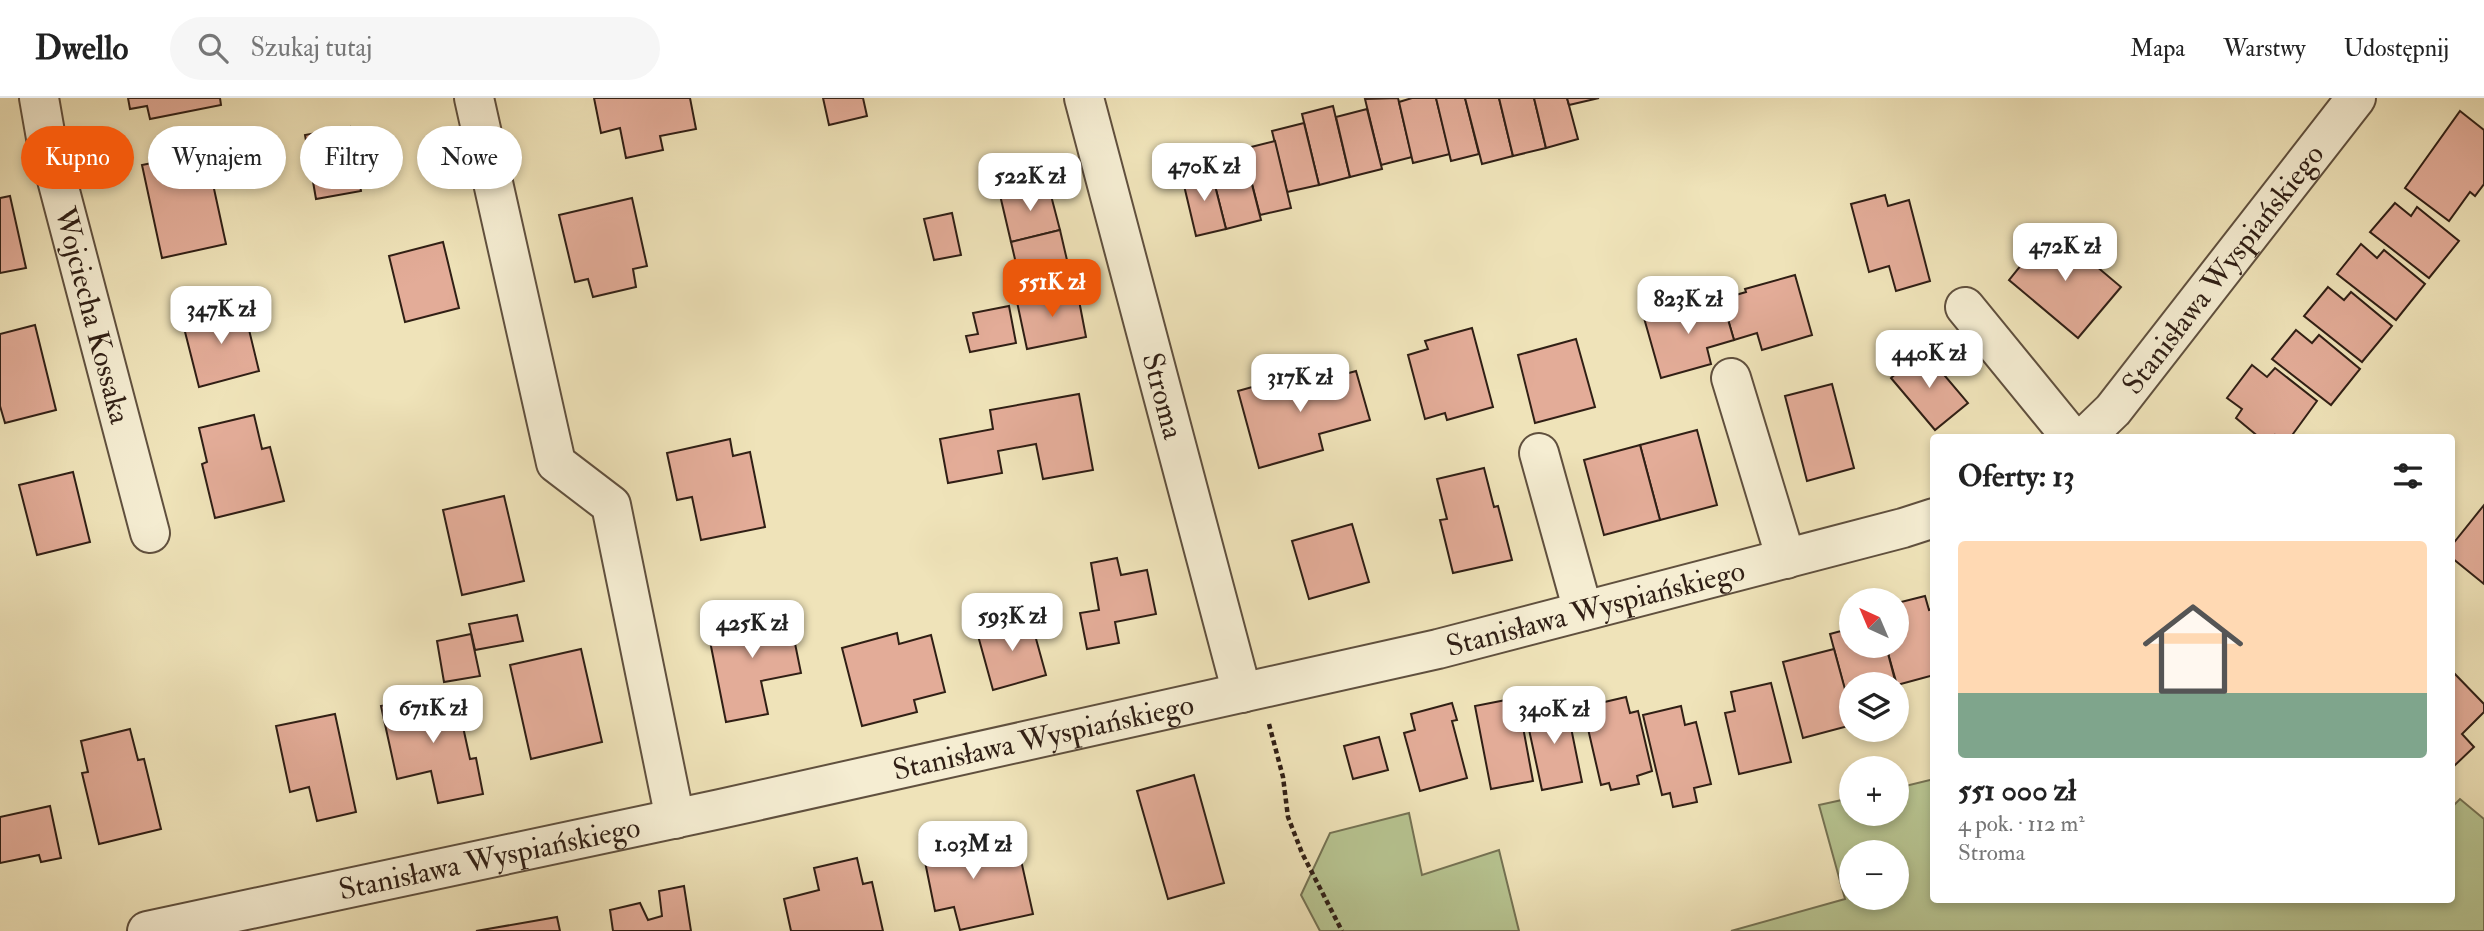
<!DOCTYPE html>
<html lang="pl">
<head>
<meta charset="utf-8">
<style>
  :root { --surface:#fff; --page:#f6f6f6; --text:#222; --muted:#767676; --line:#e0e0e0; --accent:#ea580c }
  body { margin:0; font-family:"IM FELL Double Pica",serif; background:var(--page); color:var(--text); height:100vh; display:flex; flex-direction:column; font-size:26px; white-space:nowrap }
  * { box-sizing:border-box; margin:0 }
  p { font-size:23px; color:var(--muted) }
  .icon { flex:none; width:38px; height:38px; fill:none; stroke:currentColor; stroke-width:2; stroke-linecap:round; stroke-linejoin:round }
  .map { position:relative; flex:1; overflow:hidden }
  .sheet { position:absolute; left:1930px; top:336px; width:525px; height:469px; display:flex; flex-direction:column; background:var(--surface); border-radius:7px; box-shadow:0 4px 10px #0003 }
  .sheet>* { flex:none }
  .hud { position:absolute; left:21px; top:28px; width:665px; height:63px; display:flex; gap:14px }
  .needle { width:46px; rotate:316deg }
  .controls { position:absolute; left:1839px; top:490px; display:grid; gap:14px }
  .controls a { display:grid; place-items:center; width:70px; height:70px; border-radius:50%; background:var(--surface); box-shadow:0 4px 10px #0003; font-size:35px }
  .price { position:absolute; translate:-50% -60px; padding:0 16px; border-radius:14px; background:#fff; color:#222; font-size:23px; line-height:46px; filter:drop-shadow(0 2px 4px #0008) }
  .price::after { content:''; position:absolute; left:50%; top:42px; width:21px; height:16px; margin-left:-10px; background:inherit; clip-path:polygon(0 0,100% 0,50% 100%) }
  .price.selected { background:var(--accent); color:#fff }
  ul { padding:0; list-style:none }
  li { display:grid; align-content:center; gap:14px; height:371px; padding:0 28px }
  li span { display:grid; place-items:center; height:217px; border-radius:7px; color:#555 }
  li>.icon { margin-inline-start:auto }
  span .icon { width:126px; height:126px; fill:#fffc; stroke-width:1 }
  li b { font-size:30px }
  h2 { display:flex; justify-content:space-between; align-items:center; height:84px; padding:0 28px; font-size:30px }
  .tag { padding:0 24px; border-radius:32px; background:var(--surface); box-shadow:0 4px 10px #0003; font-size:24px; line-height:63px }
  .tag.selected { background:var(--accent); color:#fff }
  header { display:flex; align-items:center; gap:42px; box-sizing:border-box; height:98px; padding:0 35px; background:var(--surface); border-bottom:2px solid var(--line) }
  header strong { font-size:33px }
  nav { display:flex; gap:38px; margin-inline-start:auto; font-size:24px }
  .search { width:490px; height:63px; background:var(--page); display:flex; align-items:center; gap:18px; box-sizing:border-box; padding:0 24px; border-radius:38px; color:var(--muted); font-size:26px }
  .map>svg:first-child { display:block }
</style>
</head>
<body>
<header>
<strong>Dwello</strong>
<div class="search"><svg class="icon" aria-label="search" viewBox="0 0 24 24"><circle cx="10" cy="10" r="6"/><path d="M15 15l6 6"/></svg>Szukaj tutaj</div>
<nav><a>Mapa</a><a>Warstwy</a><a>Udostępnij</a></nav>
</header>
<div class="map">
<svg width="2484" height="833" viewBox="0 0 2484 833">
  <rect width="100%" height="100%" fill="#efe3b9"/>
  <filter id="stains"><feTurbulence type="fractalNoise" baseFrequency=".00286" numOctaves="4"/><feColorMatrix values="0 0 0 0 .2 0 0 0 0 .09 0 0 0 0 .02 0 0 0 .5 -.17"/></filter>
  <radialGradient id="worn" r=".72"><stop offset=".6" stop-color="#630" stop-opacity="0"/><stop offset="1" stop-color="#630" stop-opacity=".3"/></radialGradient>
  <g fill="#b7c491" stroke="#747253" stroke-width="2" fill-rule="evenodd">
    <path d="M1934,681V802H2452V709L2460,701L2484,721V833H1731L1845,801L1819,707L1851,700L1852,716H1897V690ZM1852,754H1897V800H1852Z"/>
    <polygon points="1409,715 1422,777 1499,752 1519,833 1320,833 1301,797 1330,735"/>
  </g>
  <g fill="#e3ac98" stroke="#301f15" stroke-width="2">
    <polygon points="128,0 220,0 221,7 150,21 147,8 130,11"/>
    <polygon points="594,0 690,0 696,31 660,38 663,52 626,60 620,30 601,35"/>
    <polygon points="823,0 863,0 867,18 829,27"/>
    <polygon points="1398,0 1412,59 1381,67 1365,1"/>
    <polygon points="1412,0 1436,0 1450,56 1413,65 1399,4"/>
    <polygon points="1436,0 1465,0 1479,56 1451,63"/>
    <polygon points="1465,0 1499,0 1513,58 1482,66"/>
    <polygon points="1499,0 1534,0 1546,50 1513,58"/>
    <polygon points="1534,0 1567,0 1578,41 1546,50"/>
    <polygon points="1567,0 1599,0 1569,7"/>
    <polygon points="1333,8 1350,79 1319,87 1302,16"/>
    <polygon points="1367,11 1382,71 1350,79 1336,19"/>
    <polygon points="2460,13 2484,32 2484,86 2475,98 2470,94 2449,123 2405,90"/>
    <polygon points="1304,25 1319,87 1287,94 1272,33"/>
    <polygon points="350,29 361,93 316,101 305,37"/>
    <polygon points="1275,43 1291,110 1260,117 1243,51"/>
    <polygon points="206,54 226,146 162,160 142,67"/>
    <polygon points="1246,63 1261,122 1226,131 1211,72"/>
    <polygon points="1211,72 1226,131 1196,138 1182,79"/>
    <polygon points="1048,86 1060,132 1011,144 1000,97"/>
    <polygon points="1885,97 1888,108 1909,102 1930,183 1896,193 1889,168 1869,174 1851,106"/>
    <polygon points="10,98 26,170 0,175 0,100"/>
    <polygon points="632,100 647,168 633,171 636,189 593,199 588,181 575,184 559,117"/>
    <polygon points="2395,105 2411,118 2417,109 2459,143 2429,180 2370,134"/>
    <polygon points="952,115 961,157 934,162 924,121"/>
    <polygon points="2051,130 2121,189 2078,240 2009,182"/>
    <polygon points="1060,132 1070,175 1021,187 1011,144"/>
    <polygon points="443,144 459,210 405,224 389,158"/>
    <polygon points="2361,146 2377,160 2384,152 2425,186 2396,222 2337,176"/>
    <polygon points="1795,177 1812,237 1762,252 1757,235 1734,242 1722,201 1746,194 1745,191"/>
    <polygon points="2328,189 2344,202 2351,194 2392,228 2362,264 2304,218"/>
    <polygon points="1077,192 1086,239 1027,251 1017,204"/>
    <polygon points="1722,201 1734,242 1707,250 1711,266 1661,280 1644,220 1694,206 1695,209"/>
    <polygon points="243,207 259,273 199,289 182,222"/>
    <polygon points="1009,208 1016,245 970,254 966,238 978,236 973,215"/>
    <polygon points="35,227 56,312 5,325 0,308 0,236"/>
    <polygon points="1472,230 1493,309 1447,322 1445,315 1425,321 1408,257 1428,251 1425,243"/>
    <polygon points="2296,232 2312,245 2319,237 2360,271 2331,307 2272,261"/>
    <polygon points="1576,241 1595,309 1535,325 1518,257"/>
    <polygon points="1923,252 1968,305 1935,332 1891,280"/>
    <polygon points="2252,267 2267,279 2275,270 2317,303 2290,340 2278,340 2275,337 2273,340 2260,340 2236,320 2242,311 2227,300"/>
    <polygon points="1356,273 1370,322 1319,336 1323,352 1259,370 1238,293 1302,275 1305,287"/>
    <polygon points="1832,286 1854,370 1807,383 1785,298"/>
    <polygon points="1079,296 1093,372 1043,381 1036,346 998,353 1002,375 948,385 940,341 993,331 990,312"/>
    <polygon points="254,317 262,351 270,349 284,403 215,420 202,366 207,364 199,330"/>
    <polygon points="1697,332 1717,407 1660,422 1640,347"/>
    <polygon points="730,341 733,358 750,354 765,429 701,442 692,399 677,402 667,355"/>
    <polygon points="1640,347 1660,422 1604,437 1584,362"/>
    <polygon points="1484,370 1494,409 1498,408 1512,462 1453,475 1440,422 1447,421 1437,381"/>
    <polygon points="73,374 90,444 37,457 19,387"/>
    <polygon points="504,398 524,483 462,497 443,412"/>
    <polygon points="2484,407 2484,486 2452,460 2452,447"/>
    <polygon points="1352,426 1369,484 1309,501 1292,443"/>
    <polygon points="1117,460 1121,477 1147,472 1156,516 1115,524 1119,545 1087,551 1080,515 1099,512 1091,465"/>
    <polygon points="1925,498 1929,512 1933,511 1934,513 1934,577 1897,587 1886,548 1897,548 1897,505"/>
    <polygon points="788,511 801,575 761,583 768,616 726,624 707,528"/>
    <polygon points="517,517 523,543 475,552 469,526"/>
    <polygon points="1030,519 1046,577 993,592 977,534"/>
    <polygon points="1852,530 1852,548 1886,548 1896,586 1852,586 1851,615 1830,536"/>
    <polygon points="897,535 899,546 931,537 945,594 914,602 917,614 862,628 842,550"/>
    <polygon points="471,536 480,578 444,584 437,543"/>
    <polygon points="581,551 602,644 531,661 510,567"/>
    <polygon points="1834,551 1852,617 1852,627 1803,640 1783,564"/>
    <polygon points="2452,573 2484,606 2484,614 2462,636 2474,649 2452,670"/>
    <polygon points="1771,585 1791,664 1739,676 1725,615 1735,613 1731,594"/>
    <polygon points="455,592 470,661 476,660 483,696 438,705 431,673 397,681 381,608"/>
    <polygon points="1626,599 1630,615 1638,613 1652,673 1637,678 1639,686 1611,692 1609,685 1601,687 1583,609"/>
    <polygon points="1511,601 1513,614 1520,613 1533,683 1491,691 1475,608"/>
    <polygon points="1452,605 1457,622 1452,623 1467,680 1420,693 1404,635 1415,632 1411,616"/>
    <polygon points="1566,605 1582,684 1542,692 1525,613"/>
    <polygon points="1681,608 1685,627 1696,624 1711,686 1694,690 1697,704 1673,709 1670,695 1662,697 1643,617"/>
    <polygon points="335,616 356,714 317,723 309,689 290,694 276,628"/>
    <polygon points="130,631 138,662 144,661 161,731 99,746 82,675 88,674 81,643"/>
    <polygon points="1379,639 1388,672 1353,681 1344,648"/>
    <polygon points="1194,677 1224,785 1168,801 1137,693"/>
    <polygon points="50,708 61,760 41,764 39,757 0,765 0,719"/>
    <polygon points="973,731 981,767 1021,762 1033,816 960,832 954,809 935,813 920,739"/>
    <polygon points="857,760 863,786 872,784 883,833 791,833 784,801 819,792 814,770"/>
    <polygon points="684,788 691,833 613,833 610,812 640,805 648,822 662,818 659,793"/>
    <polygon points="557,819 560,833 476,833"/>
  </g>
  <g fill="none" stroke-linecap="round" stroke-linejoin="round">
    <g stroke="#60503e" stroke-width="42">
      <g id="minor">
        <path id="s1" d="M39,0L46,40L150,435"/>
        <polyline points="474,0 556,365 611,407 675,721"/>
        <path id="s2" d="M1084,0L1242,595"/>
        <polyline points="1965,209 2072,340"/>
        <polyline points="1731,280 1786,461"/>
        <path id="s3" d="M2084,340L2113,312L2356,0"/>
        <polyline points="1539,355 1583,513"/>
        <path id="s4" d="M147,833L720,711L1438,551L1903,430L1934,420"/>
      </g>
    </g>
    <polyline stroke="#301f15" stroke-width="4.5" stroke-dasharray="5 3.5" stroke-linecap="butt" points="1269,626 1283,679 1288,719 1302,755 1342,833"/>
    <use href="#minor" stroke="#f5edd2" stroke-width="38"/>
  </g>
  <g text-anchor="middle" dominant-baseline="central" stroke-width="5" stroke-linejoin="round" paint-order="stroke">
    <g font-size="30" fill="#301f15" stroke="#f5edd2">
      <text stroke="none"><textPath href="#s3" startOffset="219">Stanisława Wyspiańskiego</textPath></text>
      <text stroke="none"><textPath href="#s1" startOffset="224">Wojciecha Kossaka</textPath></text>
      <text stroke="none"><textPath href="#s2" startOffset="308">Stroma</textPath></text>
      <text stroke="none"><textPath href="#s4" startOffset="1484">Stanisława Wyspiańskiego</textPath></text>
      <text stroke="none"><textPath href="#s4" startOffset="917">Stanisława Wyspiańskiego</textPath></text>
      <text stroke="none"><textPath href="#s4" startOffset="350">Stanisława Wyspiańskiego</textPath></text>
    </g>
  </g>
  <rect width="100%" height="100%" filter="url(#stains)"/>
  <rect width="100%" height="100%" fill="url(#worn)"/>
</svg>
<div class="controls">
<a><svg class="needle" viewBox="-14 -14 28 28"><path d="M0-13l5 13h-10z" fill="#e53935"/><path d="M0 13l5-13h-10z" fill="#767676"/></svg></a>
<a><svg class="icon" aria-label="layers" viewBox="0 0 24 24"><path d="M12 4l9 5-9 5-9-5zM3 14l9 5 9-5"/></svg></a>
<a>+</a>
<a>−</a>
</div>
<b class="price" style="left:1204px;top:105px">470K zł</b>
<b class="price" style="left:1030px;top:115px">522K zł</b>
<b class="price" style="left:2065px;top:185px">472K zł</b>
<b class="price selected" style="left:1052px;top:221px">551K zł</b>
<b class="price" style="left:1688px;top:238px">823K zł</b>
<b class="price" style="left:221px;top:248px">347K zł</b>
<b class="price" style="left:1929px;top:292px">440K zł</b>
<b class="price" style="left:1300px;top:316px">317K zł</b>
<b class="price" style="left:1012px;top:555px">593K zł</b>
<b class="price" style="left:752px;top:562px">425K zł</b>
<b class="price" style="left:433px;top:647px">671K zł</b>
<b class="price" style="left:1554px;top:648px">340K zł</b>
<b class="price" style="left:973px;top:783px">1.03M zł</b>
<div class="hud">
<a class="tag selected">Kupno</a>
<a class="tag">Wynajem</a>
<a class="tag">Filtry</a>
<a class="tag">Nowe</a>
</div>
<section class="sheet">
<h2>Oferty: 13<svg class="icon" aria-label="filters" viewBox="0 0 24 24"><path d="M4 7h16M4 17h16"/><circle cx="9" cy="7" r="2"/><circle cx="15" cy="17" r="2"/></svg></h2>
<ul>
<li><span style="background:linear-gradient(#ffd9b3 70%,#7fa58c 0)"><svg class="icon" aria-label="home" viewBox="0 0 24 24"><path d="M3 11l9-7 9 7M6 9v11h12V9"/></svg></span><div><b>551 000 zł</b><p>4 pok. · 112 m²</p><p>Stroma</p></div></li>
</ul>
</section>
</div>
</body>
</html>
